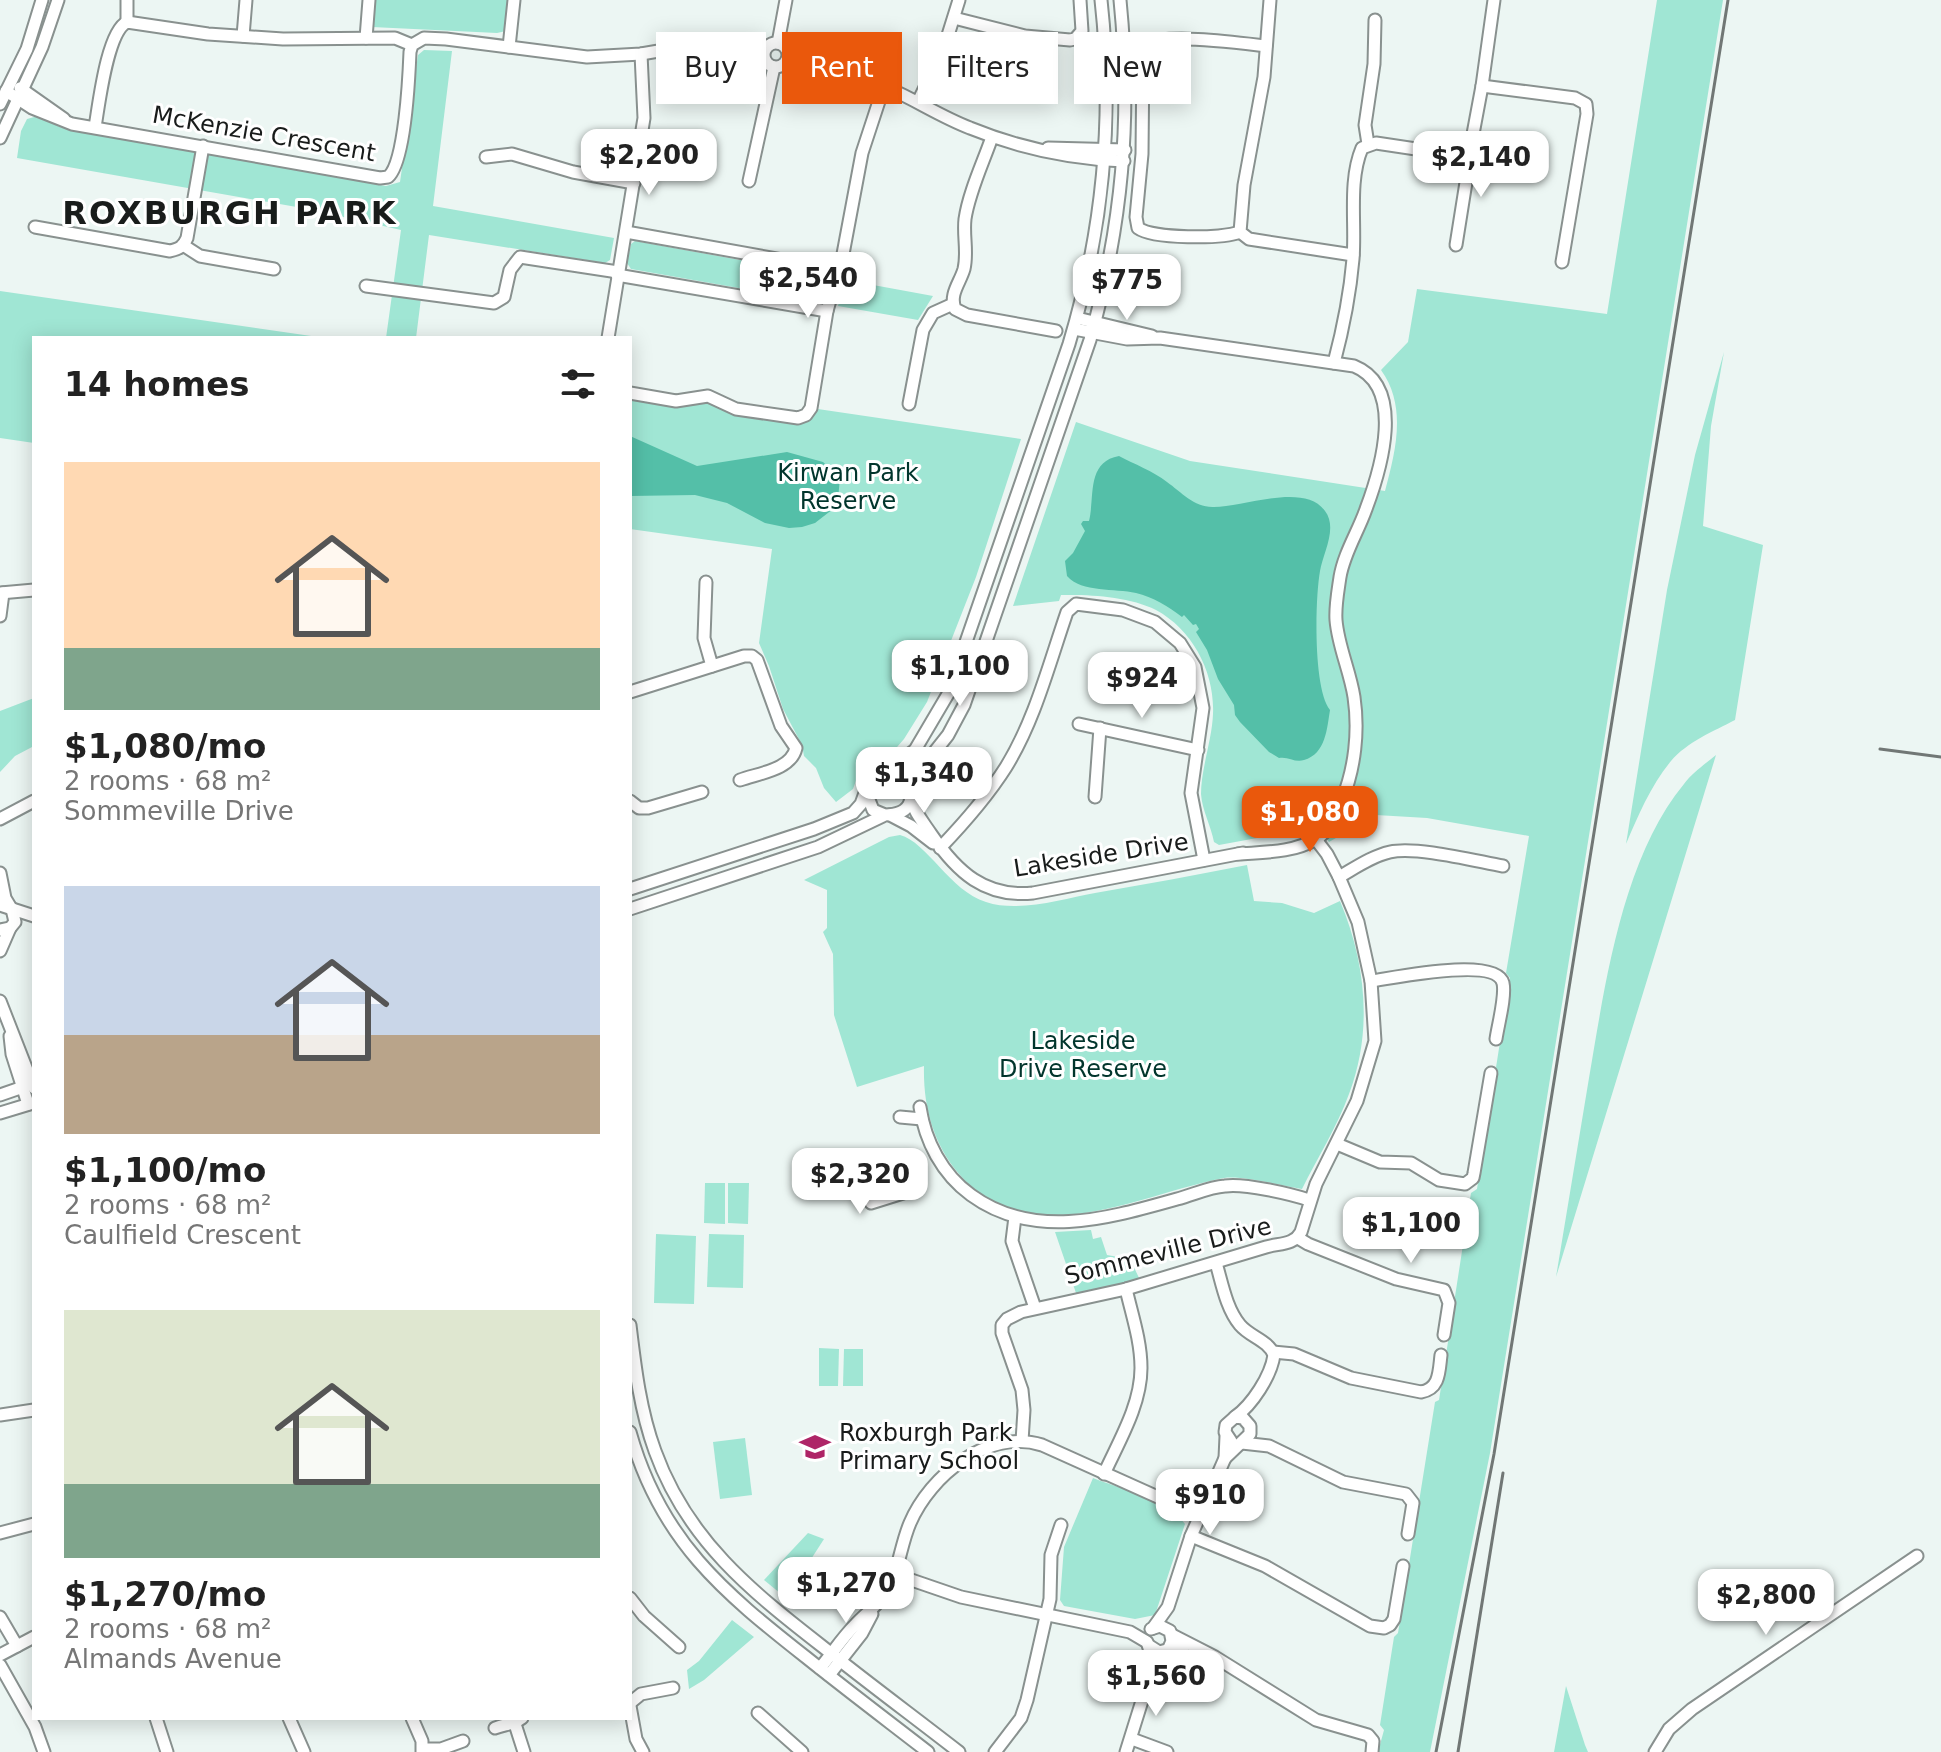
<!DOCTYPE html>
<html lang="en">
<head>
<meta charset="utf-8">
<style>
  :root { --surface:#fff; --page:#f6f6f6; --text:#222; --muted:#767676; --accent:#ea580c }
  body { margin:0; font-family:"DejaVu Sans",sans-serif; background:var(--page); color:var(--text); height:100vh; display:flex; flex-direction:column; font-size:30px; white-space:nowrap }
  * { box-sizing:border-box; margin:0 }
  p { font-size:26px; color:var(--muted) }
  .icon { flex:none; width:44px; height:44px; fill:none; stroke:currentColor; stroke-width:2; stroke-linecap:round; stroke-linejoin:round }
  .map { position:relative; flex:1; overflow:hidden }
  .side { position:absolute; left:32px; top:336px; width:600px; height:1384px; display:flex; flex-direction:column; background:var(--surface); border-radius:0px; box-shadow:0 4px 20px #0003 }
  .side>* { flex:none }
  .guide { position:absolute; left:656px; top:32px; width:760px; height:72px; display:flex; gap:16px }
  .price { position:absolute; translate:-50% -68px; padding:0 18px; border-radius:16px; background:#fff; color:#222; font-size:26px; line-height:52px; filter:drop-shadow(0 2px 4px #0008) }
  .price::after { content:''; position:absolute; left:50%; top:48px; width:24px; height:18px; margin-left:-12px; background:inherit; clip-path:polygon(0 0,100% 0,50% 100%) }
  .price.on { background:var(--accent); color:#fff }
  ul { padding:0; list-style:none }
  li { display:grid; align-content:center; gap:16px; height:424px; padding:0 32px }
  li span { display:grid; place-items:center; height:248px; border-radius:0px; color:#555 }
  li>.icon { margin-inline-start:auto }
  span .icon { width:144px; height:144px; fill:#fffc; stroke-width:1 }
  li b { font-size:34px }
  h2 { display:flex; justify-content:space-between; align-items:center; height:96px; padding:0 32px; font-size:34px }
  .pill { padding:0 28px; border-radius:0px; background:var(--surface); box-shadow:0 4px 20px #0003; font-size:28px; line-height:72px }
  .pill.on { background:var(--accent); color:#fff }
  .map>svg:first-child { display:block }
</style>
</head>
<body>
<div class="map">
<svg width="1941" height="1752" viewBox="0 0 1941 1752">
  <rect width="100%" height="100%" fill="#ecf6f3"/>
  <g fill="#a0e6d4">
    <polygon points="374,0 509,0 506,31 497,33 372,27"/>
    <path d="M1657,0H1723L1490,1453L1430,1752H1378L1384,1730L1380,1725L1394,1637L1398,1633L1435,1402L1439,1400L1471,1193L1477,1189L1510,978L1506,973L1529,836L1427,818L1376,815L1329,842L1314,819L1289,832L1219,845L1214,842C1211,826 1202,810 1201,794C1201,769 1212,740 1213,714C1215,673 1193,630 1156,610C1132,598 1098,595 1071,595H1061L1059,601L1013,606L1076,422L1190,461L1385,491C1396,450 1407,406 1381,370L1408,342L1417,289L1607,314Z"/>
    <polygon points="424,50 452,51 433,206 614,238 610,260 605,263 429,235 416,338 386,338 401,230 308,209 17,158 21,131 27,119 38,116 60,127 103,136 386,186 400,182 418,55"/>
    <polygon points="635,241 823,275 827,279 822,299 817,302 631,269 627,263 631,244"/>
    <polygon points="846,280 933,296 918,320 838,306"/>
    <polygon points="0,291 325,338 34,338 34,443 0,438"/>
    <path d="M1724,352L1711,426L1703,526L1763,545L1735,720C1714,731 1687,742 1671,761C1651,785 1638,816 1626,844L1667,590L1695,455Z"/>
    <polygon points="630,393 717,399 798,418 811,408 1021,439 976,577 927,702 904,739 891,754 865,767 858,775 853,789 836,802 824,788 816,768 804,756 802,745 783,709 769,666 759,643 772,549 630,529"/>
    <polygon points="34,698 34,746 15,756 0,772 0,711"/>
    <path d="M1716,755L1556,1277C1567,1211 1578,1144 1589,1078C1605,985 1622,859 1684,784C1692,773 1705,764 1716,755Z"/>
    <path d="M900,835C927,842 950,891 986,902C1019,913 1062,899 1095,893C1146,884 1197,875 1247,865L1254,901L1282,903L1314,913L1340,901C1366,963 1373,1031 1349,1094C1337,1127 1318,1157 1302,1189C1283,1186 1241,1175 1224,1178C1139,1194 1030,1256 959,1174C933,1143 923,1106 924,1066L857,1087L834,1015L833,954L823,932L827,928V890L804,880L889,837Z"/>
    <polygon points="705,1183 725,1183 725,1224 704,1223"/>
    <polygon points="728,1183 749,1183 748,1224 728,1223"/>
    <polygon points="1091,1230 1093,1239 1101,1237 1107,1255 1130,1259 1140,1280 1076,1293 1055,1232"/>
    <polygon points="656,1234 696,1236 694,1304 654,1303"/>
    <polygon points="709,1234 744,1235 743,1288 707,1287"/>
    <polygon points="819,1348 839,1349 838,1386 819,1386"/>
    <polygon points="844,1349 863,1349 863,1386 843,1386"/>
    <polygon points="745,1438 752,1495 720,1499 713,1442"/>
    <path d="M1093,1478C1119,1488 1169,1501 1185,1524L1155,1615L1135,1619L1064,1606L1060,1600L1064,1547Z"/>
    <polygon points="808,1533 824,1539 786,1598 764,1580"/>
    <polygon points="732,1620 754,1637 704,1680 689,1689 687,1670 699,1661"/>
    <polygon points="1566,1686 1585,1745 1588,1752 1554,1752"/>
  </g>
  <g fill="#54bfa8">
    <polygon points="630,436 697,466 787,452 823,462 840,477 838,500 833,509 815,523 802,527 789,528 765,523 727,503 695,495 630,496"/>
    <path d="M1119,456C1134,464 1153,471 1167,482C1181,492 1195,508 1214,507C1243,507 1305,482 1325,511C1338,528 1323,553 1320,571C1315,599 1313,689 1330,710C1327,728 1326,754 1304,760C1295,763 1288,756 1279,758L1269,752L1240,722L1235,715L1234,705L1218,679L1207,650L1196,632L1199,629L1196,624L1193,625L1184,615L1182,617C1168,606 1153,597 1136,593C1115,588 1082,593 1067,576L1065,561L1073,553L1085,531L1081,524L1083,521H1089C1095,497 1086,462 1119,456Z"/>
  </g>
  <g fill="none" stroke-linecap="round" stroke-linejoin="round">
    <g stroke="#89918f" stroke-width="15">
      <g id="minor">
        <polyline points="1270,0 1264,77 1244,185 1240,232 1249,239 1353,255"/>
        <polyline points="954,18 1025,36 1070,40 1075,39 1082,31 1080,0"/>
        <polyline points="127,22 127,0"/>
        <polyline points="243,36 246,0"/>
        <polyline points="366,38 369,0"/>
        <circle cx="776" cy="55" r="12"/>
        <polyline points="778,43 786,0"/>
        <polyline points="509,47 514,0"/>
        <path d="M788,58C822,65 856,74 888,88C916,100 941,117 970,128C1019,148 1071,159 1124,161"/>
        <polyline points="1482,86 1575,98 1586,104 1587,114 1562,262"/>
        <polyline points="20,88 64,119"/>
        <path d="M6,91L32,108L72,124L380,178L388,177C405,163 409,77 410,52L412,45L424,38L446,39L587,57L641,54L688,46H712L764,52"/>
        <polyline points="918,102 944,48 959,0"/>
        <polyline points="0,104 27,49 42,0"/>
        <path d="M95,127C99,104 107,32 127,22L208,34L283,39L395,38L412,45"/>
        <path d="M992,137C983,163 969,192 965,219C963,236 968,252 964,269C960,283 949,294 955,309L967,315L1056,331"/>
        <polyline points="0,138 42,47 58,0"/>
        <polyline points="1368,144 1365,125 1374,64 1375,20"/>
        <polyline points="1048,148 1125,150"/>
        <polyline points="486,157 512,154 573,172 634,183"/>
        <polyline points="749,181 774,67"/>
        <path d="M35,227L170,251C179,249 183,247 187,238L203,146"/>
        <polyline points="626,232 839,270"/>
        <path d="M1240,232C1222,239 1153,239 1138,228L1136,217L1142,154L1143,53L1146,44C1167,33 1240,43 1266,46"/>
        <polyline points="183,245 200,256 274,269"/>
        <polyline points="1456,245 1467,176 1464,154"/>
        <polyline points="617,275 827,311"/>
        <polyline points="366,286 494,303 504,297 510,270 520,257 618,272"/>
        <polyline points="1077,318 1152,336"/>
        <path d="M1074,329L1127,339L1160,338L1354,366C1406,387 1381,469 1366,509C1358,532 1344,553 1340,577C1338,591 1335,606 1336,620C1338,646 1350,671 1354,697C1359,731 1355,768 1342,800C1336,815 1330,831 1316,839C1293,853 1264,852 1238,854"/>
        <polyline points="608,338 644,118 641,54"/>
        <path d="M1334,363C1343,329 1350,294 1353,259C1356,224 1348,181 1362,148L1376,143L1456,155L1464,154L1470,150L1482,86L1494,0"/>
        <polyline points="630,393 676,401 708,396 736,409 798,418 806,415 811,408 827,311 843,254 862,153 884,86"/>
        <polyline points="909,404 923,330 933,313 953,304"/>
        <polyline points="706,582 704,638 712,666"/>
        <polyline points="0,593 34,590"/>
        <polyline points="0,616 3,593"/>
        <path d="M630,692L744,656H752L757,660L781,726L796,748C791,770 759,773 740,780"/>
        <polyline points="1079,724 1198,750"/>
        <path d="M886,771L915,750L948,694L1069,344C1103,231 1114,117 1101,0"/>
        <path d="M910,792L929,759L948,735L964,705L1090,340C1122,226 1132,119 1120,0"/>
        <path d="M910,797C914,812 923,822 931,834C957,872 985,898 1033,893L1243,853"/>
        <polyline points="1095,797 1100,728"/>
        <polyline points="630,801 639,808 648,808 702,792"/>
        <polyline points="890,815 911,826 933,843"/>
        <polyline points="0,819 34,801"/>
        <path d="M940,848C964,823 987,797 1006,767C1035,720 1049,664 1067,612L1076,604L1123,610L1155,622L1180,643L1195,667L1203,708L1191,793L1204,860"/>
        <polyline points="0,873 5,898 11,908"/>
        <path d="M1339,877C1355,868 1372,856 1390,852C1416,846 1475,861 1503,866"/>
        <polyline points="630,889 814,829 853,813 861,804 865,793"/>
        <polyline points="0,905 34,916"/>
        <path d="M630,909L818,847L885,815C946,813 881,733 866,792L873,810L885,815"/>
        <polyline points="0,930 10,928 15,922 12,909"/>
        <polyline points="0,951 10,928"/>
        <path d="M1371,981C1393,978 1496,956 1503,983C1506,996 1498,1025 1496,1039"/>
        <polyline points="0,1001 34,1088"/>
        <polyline points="10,1036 12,1054 28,1104"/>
        <polyline points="0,1095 26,1086"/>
        <path d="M920,1107C925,1141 942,1174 971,1195C1034,1241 1109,1218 1177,1199C1193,1195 1209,1187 1225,1186C1244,1183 1291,1194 1309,1200"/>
        <polyline points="0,1113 33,1103"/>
        <polyline points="900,1117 922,1119"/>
        <polyline points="1337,1144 1380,1162 1411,1163 1439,1180 1465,1184 1473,1178 1474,1173 1491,1073"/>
        <polyline points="859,1164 871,1203 903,1193"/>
        <polyline points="1015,1217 1012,1241 1035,1308"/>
        <polyline points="1298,1238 1308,1244 1396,1279 1444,1290 1449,1303 1444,1335"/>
        <path d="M1216,1263C1222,1283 1226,1308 1240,1325C1250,1337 1268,1340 1274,1355C1271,1376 1252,1405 1235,1417"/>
        <path d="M630,1325C635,1367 640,1410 655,1451C687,1540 751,1591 823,1647C868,1683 914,1717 959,1752"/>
        <path d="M1273,1352L1294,1354L1351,1378L1421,1392C1440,1389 1439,1371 1441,1355"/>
        <polyline points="0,1415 34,1410"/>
        <path d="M630,1432C660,1540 723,1592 807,1658C847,1690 888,1721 928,1752"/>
        <path d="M1022,1441L1024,1410L1022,1390L1002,1333V1325L1007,1319L1021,1312L1126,1289L1266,1247C1280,1243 1294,1245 1301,1232L1316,1184L1357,1101L1375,1041L1371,981L1358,922L1339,877L1327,854L1311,833"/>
        <polyline points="1242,1443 1269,1446 1343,1482 1406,1494 1413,1503 1408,1534"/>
        <polyline points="1225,1458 1250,1434 1250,1426 1243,1418 1235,1417 1226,1425 1225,1432 1231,1441"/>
        <path d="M1104,1474C1119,1441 1141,1405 1141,1368C1141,1341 1132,1315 1126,1289"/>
        <polyline points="0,1533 34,1524"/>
        <polyline points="1191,1536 1265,1566 1370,1626 1384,1628 1390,1625 1394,1619 1403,1566"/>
        <polyline points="894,1574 961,1597 1130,1632 1147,1642"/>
        <polyline points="630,1598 644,1616 679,1647"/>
        <polyline points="0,1617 17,1646"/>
        <polyline points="1153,1628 1168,1607 1191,1536 1225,1458 1226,1436"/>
        <polyline points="1151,1629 1160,1626 1170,1631 1172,1641 1169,1648"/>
        <polyline points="1172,1635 1215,1657 1316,1720 1368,1735 1373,1741 1372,1752"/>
        <polyline points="1148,1645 1159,1652 1186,1645"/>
        <polyline points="0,1655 34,1637"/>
        <polyline points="0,1665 35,1727 44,1752"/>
        <path d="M820,1668C832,1654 842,1638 855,1625C865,1614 877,1606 885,1594C899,1573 900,1546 910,1523C930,1476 988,1428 1042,1445L1200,1516"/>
        <polyline points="829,1675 862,1633 872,1614"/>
        <polyline points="630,1703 641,1694 673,1688"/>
        <polyline points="630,1706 636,1739 643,1752"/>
        <polyline points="758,1713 802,1752"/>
        <polyline points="156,1718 167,1752"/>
        <polyline points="289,1718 304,1752"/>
        <polyline points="412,1718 422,1741 422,1752"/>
        <polyline points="515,1724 524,1752"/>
        <path d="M495,1728C505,1724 513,1725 522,1718"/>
        <polyline points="1132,1739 1167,1752"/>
        <polyline points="424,1749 441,1749 463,1741"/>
        <polyline points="995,1752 1021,1718 1027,1700 1050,1599 1051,1555 1061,1525"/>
        <polyline points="1126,1752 1151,1672 1149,1647"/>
        <polyline points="1655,1752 1669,1729 1692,1709 1917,1556"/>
      </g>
    </g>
    <use href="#minor" stroke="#fff" stroke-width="11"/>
    <g stroke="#717775" stroke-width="3">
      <polyline points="1880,749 1941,757"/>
      <polyline points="1436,1752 1494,1454 1728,0"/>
      <polyline points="1458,1752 1503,1473"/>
    </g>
  </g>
  <defs>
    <g id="school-bare" transform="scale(2.4)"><path d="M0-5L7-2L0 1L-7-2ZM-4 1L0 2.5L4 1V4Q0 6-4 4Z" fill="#ae2567" stroke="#fff" stroke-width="2.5" paint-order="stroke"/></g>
  </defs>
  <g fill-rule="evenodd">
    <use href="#school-bare" x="815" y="1447"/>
  </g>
  <g text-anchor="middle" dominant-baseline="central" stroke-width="6" stroke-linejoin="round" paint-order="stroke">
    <g font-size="24" fill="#191c1b" stroke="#fff">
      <text transform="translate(264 134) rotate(10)">McKenzie Crescent</text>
      <text transform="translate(1101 855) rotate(-9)">Lakeside Drive</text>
      <text transform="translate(1168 1251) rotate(-14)">Sommeville Drive</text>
    </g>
    <g font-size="24" fill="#01352c" stroke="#fff">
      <text x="848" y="473">Kirwan Park<tspan x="848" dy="28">Reserve</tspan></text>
      <text x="1083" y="1041">Lakeside<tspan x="1083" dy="28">Drive Reserve</tspan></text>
    </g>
    <g font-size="24" fill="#191c1b" stroke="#fff" text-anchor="start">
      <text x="839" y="1433">Roxburgh Park<tspan x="839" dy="28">Primary School</tspan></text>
    </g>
    <g font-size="32" font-weight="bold" letter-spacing="2" fill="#191c1b" stroke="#fff">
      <text x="230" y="213">ROXBURGH PARK</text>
    </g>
  </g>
</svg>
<b class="price" style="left:649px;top:197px">$2,200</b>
<b class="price" style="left:1481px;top:199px">$2,140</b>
<b class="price" style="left:808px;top:320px">$2,540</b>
<b class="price" style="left:1127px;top:322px">$775</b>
<b class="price" style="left:960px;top:708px">$1,100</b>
<b class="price" style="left:1142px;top:720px">$924</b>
<b class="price" style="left:924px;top:815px">$1,340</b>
<b class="price on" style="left:1310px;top:854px">$1,080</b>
<b class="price" style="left:860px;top:1216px">$2,320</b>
<b class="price" style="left:1411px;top:1265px">$1,100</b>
<b class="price" style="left:1210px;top:1537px">$910</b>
<b class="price" style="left:846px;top:1625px">$1,270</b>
<b class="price" style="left:1766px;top:1637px">$2,800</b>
<b class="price" style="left:1156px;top:1718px">$1,560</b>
<div class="guide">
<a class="pill">Buy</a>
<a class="pill on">Rent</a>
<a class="pill">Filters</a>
<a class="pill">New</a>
</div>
<section class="side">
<h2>14 homes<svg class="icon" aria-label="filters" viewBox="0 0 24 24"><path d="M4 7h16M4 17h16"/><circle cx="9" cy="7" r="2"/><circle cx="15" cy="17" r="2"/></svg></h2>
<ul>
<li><span style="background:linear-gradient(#ffd9b3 75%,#7fa58c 0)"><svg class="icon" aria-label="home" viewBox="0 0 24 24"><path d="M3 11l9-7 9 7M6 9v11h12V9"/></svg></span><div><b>$1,080/mo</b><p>2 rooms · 68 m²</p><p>Sommeville Drive</p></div></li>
<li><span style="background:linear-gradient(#c9d6e8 60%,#b9a48a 0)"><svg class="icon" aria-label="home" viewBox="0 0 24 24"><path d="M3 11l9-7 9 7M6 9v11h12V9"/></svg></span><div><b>$1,100/mo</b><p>2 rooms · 68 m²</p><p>Caulfield Crescent</p></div></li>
<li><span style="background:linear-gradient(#dfe7d0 70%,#7fa58c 0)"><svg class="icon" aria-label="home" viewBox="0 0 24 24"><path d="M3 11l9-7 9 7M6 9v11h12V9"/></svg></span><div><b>$1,270/mo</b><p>2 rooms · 68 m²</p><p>Almands Avenue</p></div></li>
</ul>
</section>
</div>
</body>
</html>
